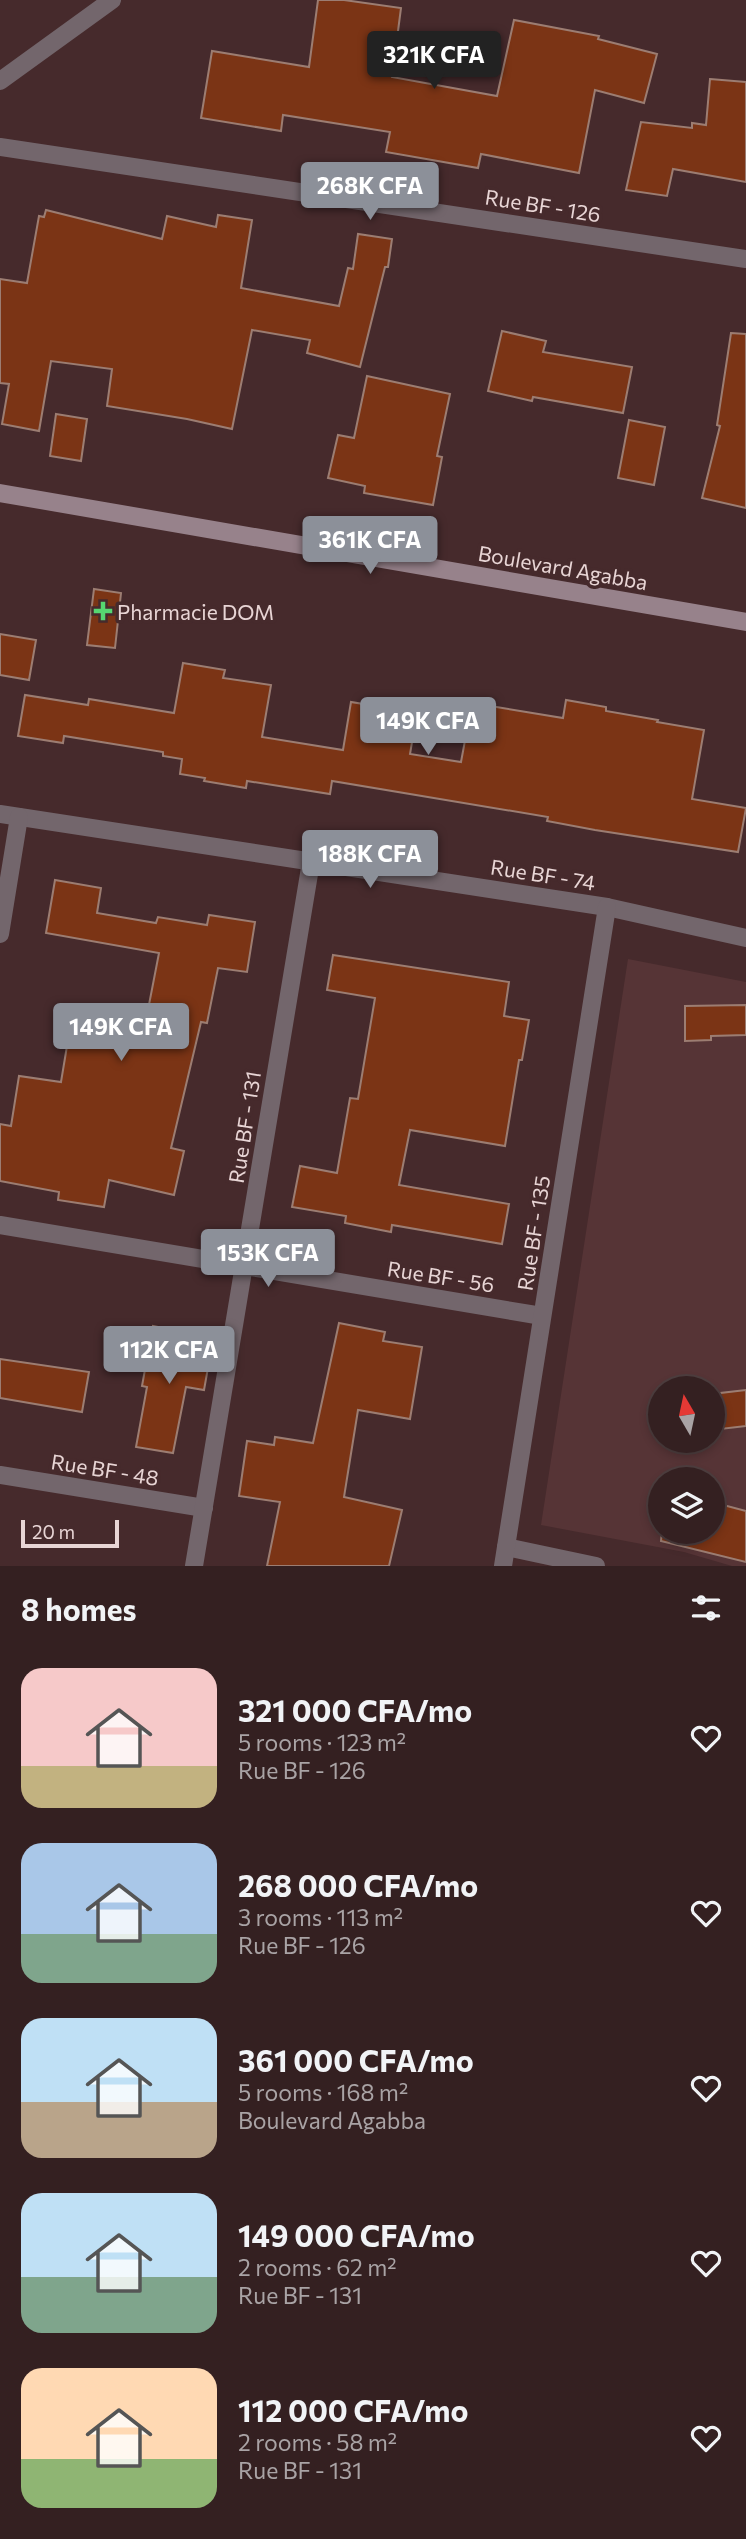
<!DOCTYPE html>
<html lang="en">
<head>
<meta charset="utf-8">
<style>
  :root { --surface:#342021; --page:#3c282a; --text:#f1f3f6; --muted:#a9a3a5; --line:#4e3e3f; --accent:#8c9099 }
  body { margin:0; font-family:Commissioner,sans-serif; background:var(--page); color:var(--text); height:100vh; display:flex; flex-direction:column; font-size:26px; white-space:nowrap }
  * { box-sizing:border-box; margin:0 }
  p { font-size:23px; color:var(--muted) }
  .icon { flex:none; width:38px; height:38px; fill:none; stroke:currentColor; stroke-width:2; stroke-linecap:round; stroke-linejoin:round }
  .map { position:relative; height:1566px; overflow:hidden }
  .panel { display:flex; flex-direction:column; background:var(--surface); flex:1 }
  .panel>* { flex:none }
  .needle { width:46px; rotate:351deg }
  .buttons { position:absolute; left:648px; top:1376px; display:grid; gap:14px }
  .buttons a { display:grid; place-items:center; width:77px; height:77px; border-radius:50%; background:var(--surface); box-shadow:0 4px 10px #0003,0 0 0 2px var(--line); font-size:35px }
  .scale { position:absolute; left:21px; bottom:18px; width:98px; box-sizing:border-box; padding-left:7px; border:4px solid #e8d5d5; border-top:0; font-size:19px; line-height:24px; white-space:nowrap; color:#e8d5d5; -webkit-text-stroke:5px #462a2c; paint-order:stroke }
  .price { position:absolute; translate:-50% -60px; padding:0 16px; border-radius:7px; background:var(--accent); color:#fff; font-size:23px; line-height:46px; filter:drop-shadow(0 2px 4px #0008) }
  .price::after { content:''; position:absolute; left:50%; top:42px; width:21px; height:16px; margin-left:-10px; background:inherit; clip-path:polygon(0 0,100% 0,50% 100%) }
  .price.current { background:#222; color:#fff }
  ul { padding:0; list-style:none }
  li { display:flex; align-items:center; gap:21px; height:175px; padding:0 21px }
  li span { display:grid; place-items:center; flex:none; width:196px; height:140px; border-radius:21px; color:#555 }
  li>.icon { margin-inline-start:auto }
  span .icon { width:84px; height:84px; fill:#fffc; stroke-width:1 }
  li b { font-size:30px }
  h2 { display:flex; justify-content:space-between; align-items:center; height:84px; padding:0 21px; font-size:30px }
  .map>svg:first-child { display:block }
</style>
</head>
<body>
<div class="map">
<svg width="746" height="1566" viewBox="0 0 746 1566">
  <rect width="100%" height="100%" fill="#462a2c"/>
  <path fill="#563436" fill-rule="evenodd" d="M628,959L746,982V1566H732L684,1552L541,1525ZM660,1388H712V1440H660ZM660,1479H712V1531H660Z"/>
  <g fill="#7b3415" stroke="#9c7d72" stroke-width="2">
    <polygon points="318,0 344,0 401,8 392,77 497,96 514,20 599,36 598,39 657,54 644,103 595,90 579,173 481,154 478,168 386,152 390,132 283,115 281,131 201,118 212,51 309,67"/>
    <polygon points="710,79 746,82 746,182 673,169 667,196 626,190 641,122 692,128 692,123 706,125"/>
    <polygon points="46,210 162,239 167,216 216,227 218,215 252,220 241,288 339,306 348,268 353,269 358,234 392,239 388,267 385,267 360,367 307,353 310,340 252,330 232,429 187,419 107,406 112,369 51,361 39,431 2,424 9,384 0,383 0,279 27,283 39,216 44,217"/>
    <polygon points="502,331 546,341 543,352 632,367 623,413 533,397 532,401 488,391"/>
    <polygon points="731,333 746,334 746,508 702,498 720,426 717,425"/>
    <polygon points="367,376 450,394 437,456 442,457 433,505 364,493 365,486 328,478 338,435 354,438"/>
    <polygon points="56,414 87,419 81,461 50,456"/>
    <polygon points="629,420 665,427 654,485 618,478"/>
    <polygon points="94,589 121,593 115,648 87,645"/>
    <polygon points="0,634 36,640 29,680 0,675"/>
    <polygon points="183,663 225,670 223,678 271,685 262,737 343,750 351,702 417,713 410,754 461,762 472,703 563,718 566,700 606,707 606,711 658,720 657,722 704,730 692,799 746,808 738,852 595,830 547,821 548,817 332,781 330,794 247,781 246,788 204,781 205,778 180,774 182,759 163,756 163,752 64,736 63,743 18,736 25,695 88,705 89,699 174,713"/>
    <polygon points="55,880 101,888 97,913 156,923 158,917 207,925 209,915 255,922 247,972 218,968 207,1023 201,1022 171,1148 184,1151 174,1195 109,1180 104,1207 58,1200 59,1192 0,1181 0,1124 11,1126 19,1076 61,1082 69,1034 141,1046 159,953 46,933"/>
    <polygon points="333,955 509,982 504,1016 529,1020 522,1060 519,1060 505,1146 410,1130 399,1185 509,1204 502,1244 392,1225 391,1232 345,1223 346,1216 292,1207 300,1166 337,1173 350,1098 358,1099 375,998 327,990"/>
    <polygon points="746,1005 746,1035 711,1036 711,1040 685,1041 685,1006"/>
    <polygon points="339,1323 385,1332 383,1341 422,1347 410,1419 358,1410 344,1497 402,1510 389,1566 267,1566 280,1502 239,1496 247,1441 274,1445 275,1437 313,1443"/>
    <polygon points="153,1326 189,1333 187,1347 211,1351 204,1390 186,1387 173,1453 136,1447 147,1387 142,1386"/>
    <polygon points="0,1359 89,1372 82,1412 0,1398"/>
    <polygon points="746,1390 746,1426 712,1430 712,1394"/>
    <polygon points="712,1502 746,1511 746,1562 661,1541 662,1531 712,1531"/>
  </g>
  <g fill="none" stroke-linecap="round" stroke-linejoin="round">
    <g stroke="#73666c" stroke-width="18">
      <polyline points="0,81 112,0"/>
      <polyline points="0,147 746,259"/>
      <polyline points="0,814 607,907 746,938"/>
      <polyline points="0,934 19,817"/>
      <polyline points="0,1225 542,1316"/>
      <polyline points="0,1475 204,1508"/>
      <polyline points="506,1547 596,1566"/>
      <polyline points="194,1566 311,862"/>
      <polyline points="503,1566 607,907"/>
    </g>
    <polyline stroke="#97828b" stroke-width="18" points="0,493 746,622"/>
  </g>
  <path fill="#56d671" stroke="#462a2c" stroke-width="2.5" d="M99.5 600.5h7v7h7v7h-7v7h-7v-7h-7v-7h7z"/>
  <g text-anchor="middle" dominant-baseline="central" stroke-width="7" stroke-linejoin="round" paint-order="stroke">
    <g font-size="21" fill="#e8d5d5" stroke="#462a2c">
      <text transform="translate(543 205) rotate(9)">Rue BF - 126</text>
      <text transform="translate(563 567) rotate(10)">Boulevard Agabba</text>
      <text transform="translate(543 874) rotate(9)">Rue BF - 74</text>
      <text transform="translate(244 1127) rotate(-81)">Rue BF - 131</text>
      <text transform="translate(533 1233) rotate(-81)">Rue BF - 135</text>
      <text transform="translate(441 1276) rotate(9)">Rue BF - 56</text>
      <text transform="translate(105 1469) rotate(9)">Rue BF - 48</text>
    </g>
    <g font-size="21" fill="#e8d5d5" stroke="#462a2c" text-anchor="start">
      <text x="117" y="611">Pharmacie DOM</text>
    </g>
  </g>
</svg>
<div class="buttons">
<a><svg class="needle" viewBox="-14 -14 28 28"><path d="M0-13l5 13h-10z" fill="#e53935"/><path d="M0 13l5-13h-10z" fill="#a9a3a5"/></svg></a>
<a><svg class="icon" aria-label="layers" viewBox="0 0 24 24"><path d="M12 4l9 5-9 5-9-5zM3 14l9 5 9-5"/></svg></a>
</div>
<div class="scale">20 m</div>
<b class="price current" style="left:434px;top:91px">321K CFA</b>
<b class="price" style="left:370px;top:222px">268K CFA</b>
<b class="price" style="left:370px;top:576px">361K CFA</b>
<b class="price" style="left:428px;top:757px">149K CFA</b>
<b class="price" style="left:370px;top:890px">188K CFA</b>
<b class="price" style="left:121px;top:1063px">149K CFA</b>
<b class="price" style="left:268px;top:1289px">153K CFA</b>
<b class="price" style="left:169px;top:1386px">112K CFA</b>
</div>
<section class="panel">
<h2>8 homes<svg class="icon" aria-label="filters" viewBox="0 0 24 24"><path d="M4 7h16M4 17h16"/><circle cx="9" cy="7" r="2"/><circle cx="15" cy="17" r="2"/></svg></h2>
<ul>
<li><span style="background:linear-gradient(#f6c9c9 70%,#c2b280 0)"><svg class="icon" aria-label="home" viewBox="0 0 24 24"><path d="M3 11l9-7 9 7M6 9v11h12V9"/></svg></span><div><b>321 000 CFA/mo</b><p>5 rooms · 123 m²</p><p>Rue BF - 126</p></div><svg class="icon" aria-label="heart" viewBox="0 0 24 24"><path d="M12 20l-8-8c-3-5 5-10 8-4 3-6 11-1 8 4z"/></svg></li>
<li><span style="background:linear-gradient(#a9c7e8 65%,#7fa58c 0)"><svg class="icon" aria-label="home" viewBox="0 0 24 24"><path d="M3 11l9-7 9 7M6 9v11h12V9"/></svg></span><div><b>268 000 CFA/mo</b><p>3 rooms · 113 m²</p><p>Rue BF - 126</p></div><svg class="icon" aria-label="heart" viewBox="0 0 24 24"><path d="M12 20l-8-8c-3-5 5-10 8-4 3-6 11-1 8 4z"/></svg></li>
<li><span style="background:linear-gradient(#bfe0f5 60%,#b9a48a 0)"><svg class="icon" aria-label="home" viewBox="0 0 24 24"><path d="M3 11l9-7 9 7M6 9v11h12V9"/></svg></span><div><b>361 000 CFA/mo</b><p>5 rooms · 168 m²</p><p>Boulevard Agabba</p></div><svg class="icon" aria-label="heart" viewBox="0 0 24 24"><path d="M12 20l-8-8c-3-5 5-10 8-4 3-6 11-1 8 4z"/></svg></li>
<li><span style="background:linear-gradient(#bfe0f5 60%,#7fa58c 0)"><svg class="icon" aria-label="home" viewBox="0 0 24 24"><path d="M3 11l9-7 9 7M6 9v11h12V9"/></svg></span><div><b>149 000 CFA/mo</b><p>2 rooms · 62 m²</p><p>Rue BF - 131</p></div><svg class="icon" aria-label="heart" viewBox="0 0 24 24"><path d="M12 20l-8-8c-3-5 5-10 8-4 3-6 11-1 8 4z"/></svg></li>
<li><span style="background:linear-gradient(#ffd9b3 65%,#8fb573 0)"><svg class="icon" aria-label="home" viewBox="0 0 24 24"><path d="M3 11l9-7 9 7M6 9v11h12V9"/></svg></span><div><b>112 000 CFA/mo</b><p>2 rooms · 58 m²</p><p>Rue BF - 131</p></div><svg class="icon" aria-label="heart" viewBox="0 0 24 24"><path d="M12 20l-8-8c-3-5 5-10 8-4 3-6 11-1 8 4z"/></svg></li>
</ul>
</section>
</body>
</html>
